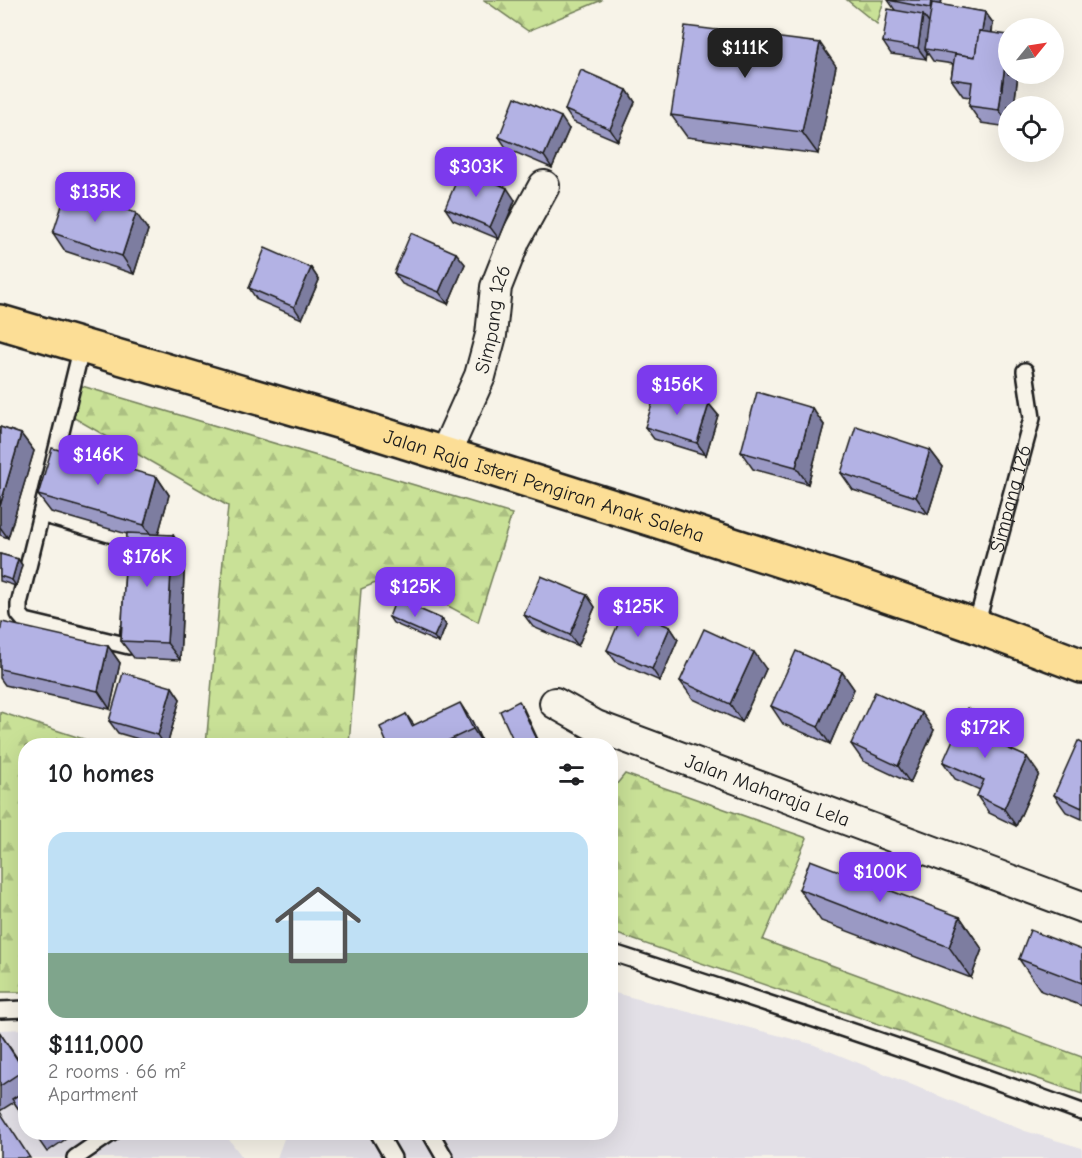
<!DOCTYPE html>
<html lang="en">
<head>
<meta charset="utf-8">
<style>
  :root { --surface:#fff; --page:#f2f2f2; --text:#202124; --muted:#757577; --accent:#7c3aed }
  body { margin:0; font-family:"Comic Neue",sans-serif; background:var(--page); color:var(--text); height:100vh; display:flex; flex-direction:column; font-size:22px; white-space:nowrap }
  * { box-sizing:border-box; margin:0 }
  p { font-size:20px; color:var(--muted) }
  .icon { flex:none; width:33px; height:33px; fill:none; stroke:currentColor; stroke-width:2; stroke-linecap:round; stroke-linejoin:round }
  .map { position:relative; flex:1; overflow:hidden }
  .panel { position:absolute; left:18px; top:738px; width:600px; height:402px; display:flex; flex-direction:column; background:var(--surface); border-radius:24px; box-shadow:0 6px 24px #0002 }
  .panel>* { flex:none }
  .needle { width:39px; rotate:60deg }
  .fabs { position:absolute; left:998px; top:18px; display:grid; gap:12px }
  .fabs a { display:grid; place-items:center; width:66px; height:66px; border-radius:50%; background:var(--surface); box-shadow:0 6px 24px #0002; font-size:30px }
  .price { position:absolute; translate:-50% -51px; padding:0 14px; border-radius:12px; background:var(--accent); color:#fff; font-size:20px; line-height:39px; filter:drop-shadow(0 2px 3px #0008) }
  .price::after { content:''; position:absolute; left:50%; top:36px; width:18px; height:14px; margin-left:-9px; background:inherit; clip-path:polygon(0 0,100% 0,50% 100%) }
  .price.on { background:#222; color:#fff }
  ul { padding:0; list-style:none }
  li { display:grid; align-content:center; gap:12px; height:318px; padding:0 30px }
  li span { display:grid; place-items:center; height:186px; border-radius:18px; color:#555 }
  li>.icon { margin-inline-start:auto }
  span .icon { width:108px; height:108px; fill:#fffc; stroke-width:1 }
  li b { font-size:26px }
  h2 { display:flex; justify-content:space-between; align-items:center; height:72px; padding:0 30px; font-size:26px }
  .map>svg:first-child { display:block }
</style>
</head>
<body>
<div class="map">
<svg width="1082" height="1158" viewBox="0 0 1082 1158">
  <defs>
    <pattern id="forest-firs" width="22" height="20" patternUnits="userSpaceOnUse" patternTransform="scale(1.5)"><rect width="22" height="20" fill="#c9e197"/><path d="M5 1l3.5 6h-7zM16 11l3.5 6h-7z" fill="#acc082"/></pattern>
  </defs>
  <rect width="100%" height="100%" fill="#f7f3e8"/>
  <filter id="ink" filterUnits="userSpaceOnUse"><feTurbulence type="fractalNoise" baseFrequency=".0167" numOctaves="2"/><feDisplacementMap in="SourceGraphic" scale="12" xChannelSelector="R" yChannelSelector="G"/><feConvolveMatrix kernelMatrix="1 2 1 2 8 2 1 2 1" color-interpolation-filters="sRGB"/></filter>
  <g filter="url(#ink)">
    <g fill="#e3e0e7">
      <polygon points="611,992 812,1044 1025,1131 1082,1148 1082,1158 277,1158 286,1133 610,1132"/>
      <polygon points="25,1029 26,1132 224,1133 243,1158 0,1158 0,1030"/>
    </g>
    <g fill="url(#forest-firs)" stroke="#727e5a" stroke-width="1.5">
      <polygon points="484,0 602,0 528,31"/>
      <polygon points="847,0 884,0 877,24"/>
      <polygon points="82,386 512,514 478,622 392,576 361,589 349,745 206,745 228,506 69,415"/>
      <polygon points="0,712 102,745 26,746 25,992 0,992"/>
      <polygon points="625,774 807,838 763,940 1082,1057 1082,1094 611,932 611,791"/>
    </g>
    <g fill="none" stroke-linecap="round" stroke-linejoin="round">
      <g stroke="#1c1c1c" stroke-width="20">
        <g id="lane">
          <polyline points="82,346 19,604 19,614 25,621 129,646 129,630"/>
          <polyline points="41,514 133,541 132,553"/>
          <path id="s1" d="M976,626L997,547L1032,418L1025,371"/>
          <path d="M610,952C769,1003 926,1055 1082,1112"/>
          <polyline points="0,1010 26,1009"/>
          <polyline points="378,1132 393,1158"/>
          <polyline points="430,1132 445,1158"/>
          <polyline points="75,1158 113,1132"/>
        </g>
      </g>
      <g stroke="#1c1c1c" stroke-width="34">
        <g id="street">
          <path id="s2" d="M445,454L480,376L491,335L496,287L515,239L544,186"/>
          <path id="s3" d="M555,703L596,726L1082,907"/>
        </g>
      </g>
      <g stroke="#1c1c1c" stroke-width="38">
        <g id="primary">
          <path id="s4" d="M0,322L355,426L658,521L851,583L976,626L1082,666"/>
        </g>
      </g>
      <use href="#lane" stroke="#f7f3e8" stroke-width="15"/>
      <use href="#street" stroke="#f7f3e8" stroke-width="30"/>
      <use href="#primary" stroke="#fcde96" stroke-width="33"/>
    </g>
    <g fill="#9a99c4" stroke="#1c1c1c" stroke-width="1.5">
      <polygon points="888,0 941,5 985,12 993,23 992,33 1008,74 1018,74 1014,106 1008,106 1008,127 981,123 969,106 970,97 963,96 951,79 953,64 933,61 927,52 926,59 891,54 883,42 895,10"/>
      <polygon points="836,66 818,154 687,137 671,115"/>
      <polygon points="627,90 635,102 618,141 573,122 565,110"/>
      <polygon points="569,129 552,168 507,149 499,137"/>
      <polygon points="515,200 499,239 453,220 445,208"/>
      <polygon points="148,230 134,274 65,251 53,233"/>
      <polygon points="456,253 465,264 448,304 402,284 394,273"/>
      <polygon points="311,268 319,280 302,319 257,300 249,288"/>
      <polygon points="709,404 718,415 706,455 654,439 645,427"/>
      <polygon points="812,408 824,425 808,484 753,469 741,452"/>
      <polygon points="0,427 21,434 34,451 8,538 0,535"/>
      <polygon points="930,450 943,467 928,514 853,490 841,473"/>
      <polygon points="157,477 169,495 158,535 173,535 185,553 180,660 134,658 121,641 127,534 51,512 38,495"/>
      <polygon points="0,554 18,559 22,565 16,586 0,581"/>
      <polygon points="587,595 595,607 578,646 533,627 524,615"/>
      <polygon points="389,617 442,619 446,625 439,643 393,623"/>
      <polygon points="670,627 678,639 660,681 616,662 607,650"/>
      <polygon points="0,634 108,646 120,663 110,709 5,685 0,678"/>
      <polygon points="766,669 742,722 693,699 680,681"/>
      <polygon points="842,672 854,689 830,744 783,724 771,706"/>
      <polygon points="172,687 180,699 167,746 162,746 118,733 109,721"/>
      <polygon points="406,714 414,725 472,721 484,746 388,746"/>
      <polygon points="993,720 1005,738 1001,745 1039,774 1016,826 989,813 977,796 980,790 955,779 943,762"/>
      <polygon points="934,730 910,783 863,761 851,744"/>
      <polygon points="1082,743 1082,819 1066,812 1054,795"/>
      <polygon points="799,889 960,917 982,949 971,978 821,921"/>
      <polygon points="1082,950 1082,1006 1041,991 1019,959"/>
      <polygon points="0,1033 26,1071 26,1120 14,1102 0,1111"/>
      <polygon points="33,1132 76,1132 47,1152"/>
    </g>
    <g fill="#7d7da0" stroke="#1c1c1c" stroke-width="1.5">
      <polygon points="931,0 942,0 938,20 930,8"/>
      <polygon points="985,12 993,23 986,69 978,57"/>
      <polygon points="923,15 931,26 925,49 927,52 926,59 918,48"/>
      <polygon points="1008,42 1008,74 1018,74 1014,106 1008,106 1008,123 999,110"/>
      <polygon points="820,43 836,66 818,154 802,132"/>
      <polygon points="627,90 635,102 618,141 610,129"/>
      <polygon points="561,117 569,129 552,168 544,156"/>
      <polygon points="507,188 515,200 499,239 490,227"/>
      <polygon points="136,213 148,230 134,274 122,256"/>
      <polygon points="456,253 465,264 448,304 439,292"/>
      <polygon points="311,268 319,280 302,319 294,307"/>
      <polygon points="709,404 718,415 706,455 697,443"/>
      <polygon points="812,408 824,425 808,484 796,467"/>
      <polygon points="21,434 34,451 8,538 0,527 0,506"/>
      <polygon points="930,450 943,467 928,514 916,497"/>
      <polygon points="157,477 169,495 156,542 144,525"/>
      <polygon points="173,535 185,553 180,660 167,643"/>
      <polygon points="18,559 22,565 16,586 12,580"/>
      <polygon points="587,595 595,607 578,646 570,635"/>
      <polygon points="442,619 446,625 439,643 434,637"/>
      <polygon points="670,627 678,639 660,681 652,669"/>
      <polygon points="108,646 120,663 110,709 98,691"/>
      <polygon points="754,652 766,669 742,722 730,704"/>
      <polygon points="842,672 854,689 830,744 818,727"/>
      <polygon points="172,687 180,699 167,746 165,746 158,735"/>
      <polygon points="519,701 523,707 541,746 540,746"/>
      <polygon points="460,703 472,721 484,746 473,729"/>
      <polygon points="922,713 934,730 910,783 898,766"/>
      <polygon points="993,720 1005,738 997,755 985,738"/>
      <polygon points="1027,757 1039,774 1016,826 1004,809"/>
      <polygon points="960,917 982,949 971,978 949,947"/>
    </g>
    <g fill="#b3b2e4" stroke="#1c1c1c" stroke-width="1.5">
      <polygon points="888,0 931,0 930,8"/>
      <polygon points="932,3 985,12 982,31 979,31 975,57 925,49"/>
      <polygon points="888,9 923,15 918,48 883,42"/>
      <polygon points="685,26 820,43 802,132 671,115"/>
      <polygon points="979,31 1008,35 1008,42 999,110 969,106 972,82 951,79 955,54 975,57"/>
      <polygon points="581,70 627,90 610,129 565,110"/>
      <polygon points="515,97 561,117 544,156 499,137"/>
      <polygon points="462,168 507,188 490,227 445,208"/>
      <polygon points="67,190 136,213 122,256 53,233"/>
      <polygon points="411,233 456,253 439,292 394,273"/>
      <polygon points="265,248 311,268 294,307 249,288"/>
      <polygon points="657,388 709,404 697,443 645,427"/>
      <polygon points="757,392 812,408 796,467 741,452"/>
      <polygon points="856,426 930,450 916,497 841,473"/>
      <polygon points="0,427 21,434 0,506"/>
      <polygon points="52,448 157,477 144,525 38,495"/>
      <polygon points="127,533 173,535 167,643 121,641"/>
      <polygon points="0,554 18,559 12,580 0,576"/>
      <polygon points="541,576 587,595 570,635 524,615"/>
      <polygon points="396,599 442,619 434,637 389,617"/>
      <polygon points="625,608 670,627 652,669 607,650"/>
      <polygon points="2,622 108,646 98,691 0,669 0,634"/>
      <polygon points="704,629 754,652 730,704 680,681"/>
      <polygon points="796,651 842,672 818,727 771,706"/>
      <polygon points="123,673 172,687 158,735 109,721"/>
      <polygon points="875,692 922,713 898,766 851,744"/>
      <polygon points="519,701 540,746 516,746 500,711"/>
      <polygon points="460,703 473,729 443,743 444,746 415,746 414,744 411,746 388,746 380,727 406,714 412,726"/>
      <polygon points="967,708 993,720 985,738 1027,757 1004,809 977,796 984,780 943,762"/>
      <polygon points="1078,741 1082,743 1082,808 1054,795"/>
      <polygon points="810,860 960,917 949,947 799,889"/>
      <polygon points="1030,930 1082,950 1082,983 1019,959"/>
      <polygon points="0,1033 24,1070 0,1086"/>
      <polygon points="26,1090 26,1120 12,1099"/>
      <polygon points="0,1112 30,1158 0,1158"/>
    </g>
  </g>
  <g text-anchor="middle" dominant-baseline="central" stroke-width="4.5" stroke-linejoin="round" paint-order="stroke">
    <g font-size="20" fill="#1c1c1c" stroke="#f7f3e8">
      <text stroke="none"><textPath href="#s2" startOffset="144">Simpang 126</textPath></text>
      <text stroke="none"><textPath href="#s4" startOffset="568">Jalan Raja Isteri Pengiran Anak Saleha</textPath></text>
      <text stroke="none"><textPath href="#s1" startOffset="132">Simpang 126</textPath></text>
      <text stroke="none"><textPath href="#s3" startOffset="230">Jalan Maharaja Lela</textPath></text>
    </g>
  </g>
</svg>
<div class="fabs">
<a><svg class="needle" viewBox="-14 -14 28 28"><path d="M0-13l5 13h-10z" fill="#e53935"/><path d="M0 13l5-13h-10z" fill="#757577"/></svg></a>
<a><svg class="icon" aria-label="locate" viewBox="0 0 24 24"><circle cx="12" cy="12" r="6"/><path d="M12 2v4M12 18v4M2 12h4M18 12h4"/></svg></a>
</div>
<b class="price on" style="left:745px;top:79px">$111K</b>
<b class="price" style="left:476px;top:198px">$303K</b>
<b class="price" style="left:95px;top:223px">$135K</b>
<b class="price" style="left:677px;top:416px">$156K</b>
<b class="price" style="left:98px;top:486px">$146K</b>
<b class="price" style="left:147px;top:588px">$176K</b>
<b class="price" style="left:415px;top:618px">$125K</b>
<b class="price" style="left:638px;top:638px">$125K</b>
<b class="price" style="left:985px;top:759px">$172K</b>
<b class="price" style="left:880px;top:903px">$100K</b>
<section class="panel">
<h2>10 homes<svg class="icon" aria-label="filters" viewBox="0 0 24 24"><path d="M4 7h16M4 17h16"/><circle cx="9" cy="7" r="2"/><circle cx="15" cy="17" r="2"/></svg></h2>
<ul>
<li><span style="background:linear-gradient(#bfe0f5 65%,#7fa58c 0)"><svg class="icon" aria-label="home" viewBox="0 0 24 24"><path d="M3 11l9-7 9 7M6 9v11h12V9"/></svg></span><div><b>$111,000</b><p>2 rooms · 66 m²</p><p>Apartment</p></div></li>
</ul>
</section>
</div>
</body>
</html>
